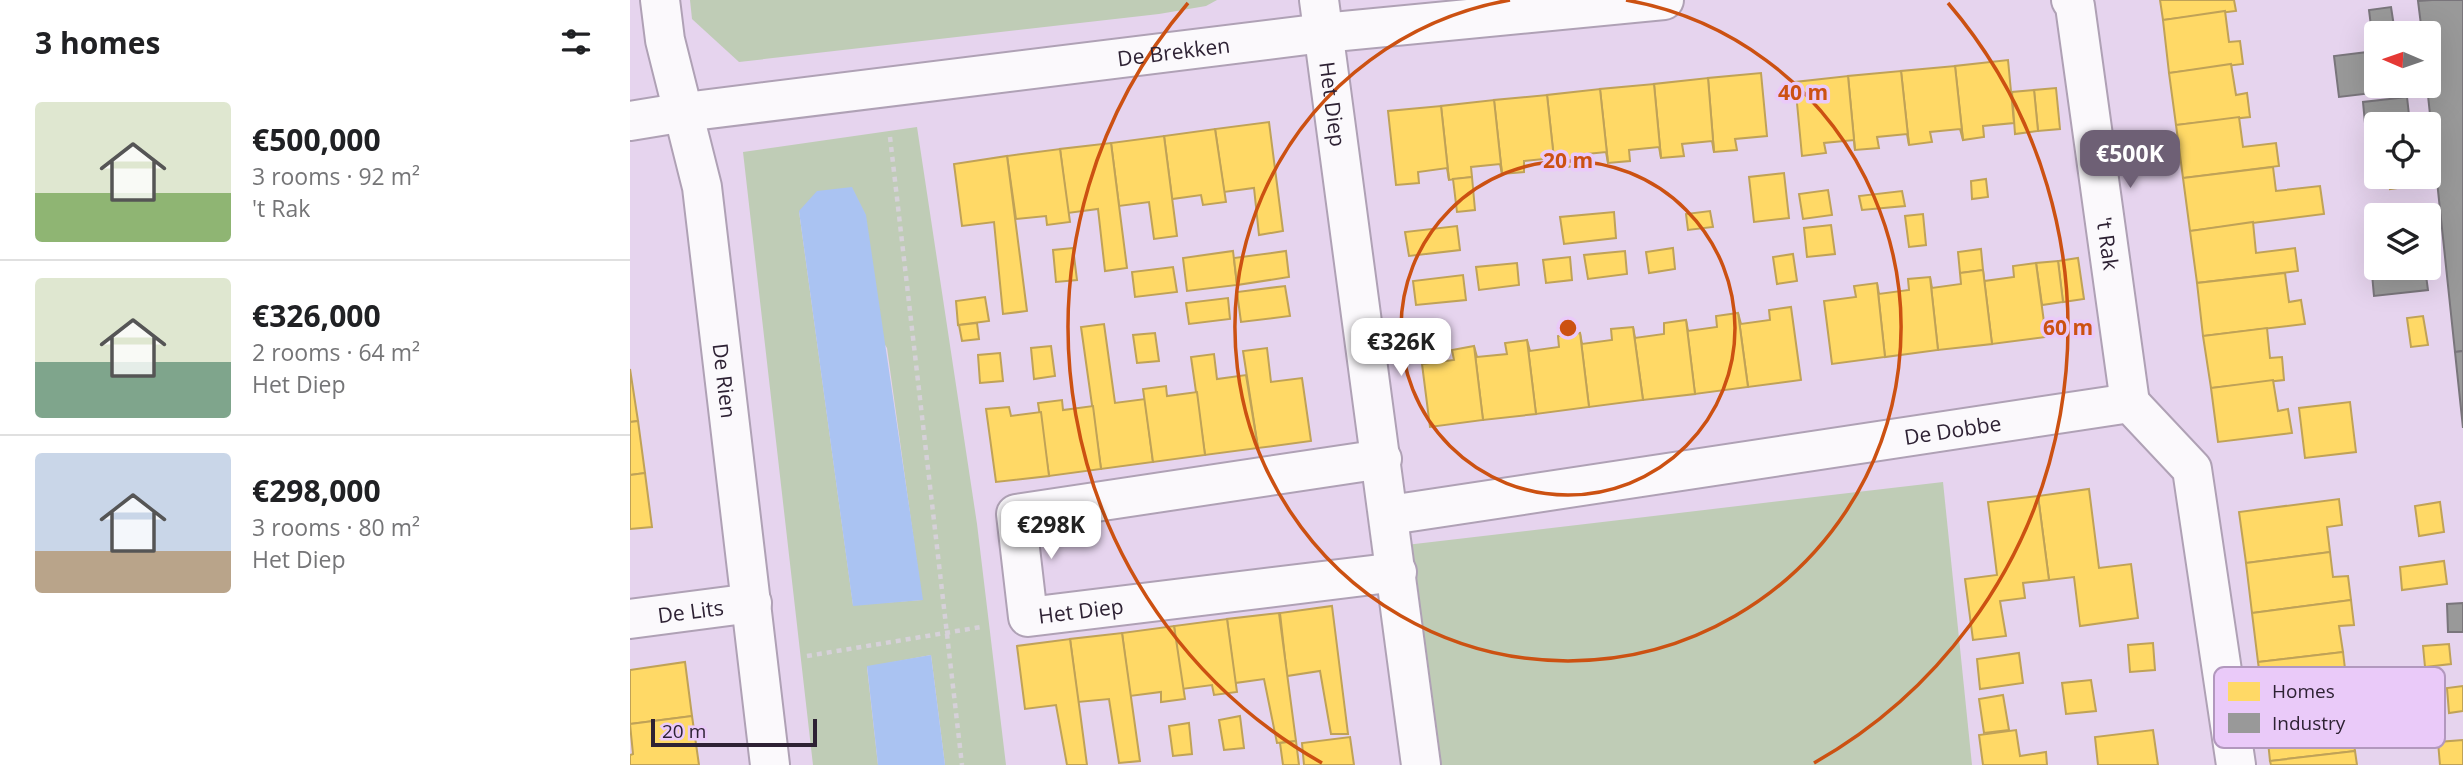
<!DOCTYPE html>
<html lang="en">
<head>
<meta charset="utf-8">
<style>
  :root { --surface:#fff; --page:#f2f2f2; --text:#202124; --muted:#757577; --line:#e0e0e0; --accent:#6e6075 }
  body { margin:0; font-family:"Open Sans",sans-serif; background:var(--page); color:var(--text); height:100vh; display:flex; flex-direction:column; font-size:26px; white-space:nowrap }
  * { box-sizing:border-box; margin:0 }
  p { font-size:23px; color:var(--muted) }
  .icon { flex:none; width:38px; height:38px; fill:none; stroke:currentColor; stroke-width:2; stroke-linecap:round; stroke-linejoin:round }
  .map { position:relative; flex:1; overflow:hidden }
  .sheet { display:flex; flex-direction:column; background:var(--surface); width:630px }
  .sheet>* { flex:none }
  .needle { width:46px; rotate:272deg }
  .buttons { position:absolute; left:1734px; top:21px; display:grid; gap:14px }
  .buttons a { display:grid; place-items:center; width:77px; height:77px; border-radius:7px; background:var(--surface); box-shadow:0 7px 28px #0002; font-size:35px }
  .scale { position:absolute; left:21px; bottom:18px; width:166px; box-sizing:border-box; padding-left:7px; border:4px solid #2e2234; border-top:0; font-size:19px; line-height:24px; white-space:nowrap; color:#2e2234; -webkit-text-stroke:5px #eacaf9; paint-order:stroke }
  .price { position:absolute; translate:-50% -60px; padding:0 16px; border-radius:14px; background:#fff; color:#222; font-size:23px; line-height:46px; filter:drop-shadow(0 2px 4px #0008) }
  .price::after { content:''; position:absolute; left:50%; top:42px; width:21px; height:16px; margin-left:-10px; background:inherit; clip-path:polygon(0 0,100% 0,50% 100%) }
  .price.current { background:var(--accent); color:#fff }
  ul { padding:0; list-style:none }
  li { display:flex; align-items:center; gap:21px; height:175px; padding:0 35px }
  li+li { border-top:2px solid var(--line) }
  li span { display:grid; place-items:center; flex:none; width:196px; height:140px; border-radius:7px; color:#555 }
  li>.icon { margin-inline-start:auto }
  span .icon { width:84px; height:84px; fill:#fffc; stroke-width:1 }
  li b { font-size:30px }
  h2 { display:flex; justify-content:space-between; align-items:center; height:84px; padding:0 35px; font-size:30px }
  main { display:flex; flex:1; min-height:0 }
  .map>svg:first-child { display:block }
</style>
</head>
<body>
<main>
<section class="sheet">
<h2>3 homes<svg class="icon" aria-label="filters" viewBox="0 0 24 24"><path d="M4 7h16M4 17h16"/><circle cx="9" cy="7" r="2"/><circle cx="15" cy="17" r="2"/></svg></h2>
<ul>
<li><span style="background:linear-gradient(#dfe7d0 65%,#8fb573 0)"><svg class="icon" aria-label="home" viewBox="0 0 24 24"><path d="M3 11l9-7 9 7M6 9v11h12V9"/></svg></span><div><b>€500,000</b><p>3 rooms · 92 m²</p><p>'t Rak</p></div></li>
<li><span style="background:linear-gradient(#dfe7d0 60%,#7fa58c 0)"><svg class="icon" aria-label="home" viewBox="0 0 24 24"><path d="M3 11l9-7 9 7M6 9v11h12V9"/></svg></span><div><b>€326,000</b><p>2 rooms · 64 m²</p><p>Het Diep</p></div></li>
<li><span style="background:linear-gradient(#c9d6e8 70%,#b9a48a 0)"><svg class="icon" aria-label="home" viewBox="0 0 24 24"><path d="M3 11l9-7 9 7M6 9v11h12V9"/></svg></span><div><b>€298,000</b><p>3 rooms · 80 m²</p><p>Het Diep</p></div></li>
</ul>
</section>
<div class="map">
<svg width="1833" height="765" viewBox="0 0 1833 765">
  <rect width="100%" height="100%" fill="#e6d4ee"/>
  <g fill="#bfccb6" fill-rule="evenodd">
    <polygon points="60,0 587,0 576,6 529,14 109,62 62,19"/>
    <path d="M287,127L347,524L376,765H315L301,655L237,667L248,765H183L113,152ZM169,211L257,348L292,600L223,605Z"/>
    <polygon points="1313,482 1342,765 808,765 776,545"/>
  </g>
  <g fill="#aac3f2">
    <polygon points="222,187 236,215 293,600 223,606 169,211 187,191"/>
    <polygon points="301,655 315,765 248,765 237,666"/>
  </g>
  <g fill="#ffd966" stroke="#c0a257" stroke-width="2">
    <polygon points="1530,0 1604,0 1606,11 1533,20"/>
    <polygon points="1595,11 1599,42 1610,41 1613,64 1539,73 1533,20"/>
    <polygon points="1378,60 1384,123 1353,126 1354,137 1333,140 1325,66"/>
    <polygon points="1601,64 1606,95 1617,93 1620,117 1546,125 1539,73"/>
    <polygon points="1325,66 1333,140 1330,129 1300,132 1302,142 1279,145 1271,71"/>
    <polygon points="1271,71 1279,145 1277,134 1247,137 1249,148 1225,150 1218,76"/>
    <polygon points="1131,73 1137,136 1105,139 1107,150 1084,152 1078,78"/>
    <polygon points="1218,76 1225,150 1224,140 1194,143 1196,153 1172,156 1165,82"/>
    <polygon points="1078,78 1084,152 1082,141 1052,144 1054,156 1031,158 1024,84"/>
    <polygon points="1024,84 1031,158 1029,147 999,150 1000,161 978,163 970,89"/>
    <polygon points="1426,88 1430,129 1408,131 1404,90"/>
    <polygon points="970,89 978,163 976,152 947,155 947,166 925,168 917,95"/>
    <polygon points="1404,90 1408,131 1385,134 1382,92"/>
    <polygon points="917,95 925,168 923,158 894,161 894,172 872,174 864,100"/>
    <polygon points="864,100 872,174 870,164 841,167 842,177 819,180 811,106"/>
    <polygon points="811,106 819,180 817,168 788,172 789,183 766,185 758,111"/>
    <polygon points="1609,117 1613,147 1646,143 1649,166 1553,178 1546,125"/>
    <polygon points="639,122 653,231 629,235 624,188 594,192 585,129"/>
    <polygon points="585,129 596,202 573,205 571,195 542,199 534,136"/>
    <polygon points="534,136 547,236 524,239 519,202 489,206 481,143"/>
    <polygon points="481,143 497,268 475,271 468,209 438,213 430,149"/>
    <polygon points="430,149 440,222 417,225 416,216 386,219 377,156"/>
    <polygon points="377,156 397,311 373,314 364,222 332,226 324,164"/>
    <polygon points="1643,167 1646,191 1690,186 1694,214 1560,231 1553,178"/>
    <polygon points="1154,173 1159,218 1124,222 1119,177"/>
    <polygon points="842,177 845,210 827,212 823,179"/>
    <polygon points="1759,177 1781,177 1782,186 1760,189"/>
    <polygon points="1356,179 1358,197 1342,199 1341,181"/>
    <polygon points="1198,190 1202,215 1173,219 1169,194"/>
    <polygon points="1272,191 1275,206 1232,210 1229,196"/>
    <polygon points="1080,211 1083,227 1058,230 1056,214"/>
    <polygon points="984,212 986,238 934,244 930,217"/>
    <polygon points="1293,214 1296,245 1279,247 1275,216"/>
    <polygon points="1623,222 1626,253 1665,248 1668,271 1567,283 1560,231"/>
    <polygon points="1201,225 1205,254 1177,257 1174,228"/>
    <polygon points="827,226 830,250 779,256 775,232"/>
    <polygon points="443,248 447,280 426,282 423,250"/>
    <polygon points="1043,248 1045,269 1019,273 1016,252"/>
    <polygon points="1351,249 1353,270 1330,273 1328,252"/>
    <polygon points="603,251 607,285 557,291 553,258"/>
    <polygon points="656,251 659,277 607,285 604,258"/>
    <polygon points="995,251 997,274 958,279 954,255"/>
    <polygon points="1163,254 1167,281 1147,284 1143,257"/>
    <polygon points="940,257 942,280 916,283 913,260"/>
    <polygon points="1448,258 1454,299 1433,302 1428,261"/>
    <polygon points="1428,261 1433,302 1412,305 1406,263"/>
    <polygon points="887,263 889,285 849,290 846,267"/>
    <polygon points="1406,263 1416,337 1362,344 1353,270 1354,281 1384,277 1383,266"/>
    <polygon points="543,267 547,292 505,297 502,272"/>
    <polygon points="1353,270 1362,344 1308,350 1300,277 1302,288 1331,284 1330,273"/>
    <polygon points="1655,273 1659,302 1671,300 1675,324 1573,336 1567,283"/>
    <polygon points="833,275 836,300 786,305 783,281"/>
    <polygon points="1300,277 1308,350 1255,357 1247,283 1249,294 1279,290 1278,279"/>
    <polygon points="1247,283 1255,357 1202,364 1194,301 1226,297 1224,286"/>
    <polygon points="655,286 660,316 611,322 607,292"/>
    <polygon points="355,297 359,321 328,325 326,301"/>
    <polygon points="598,298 600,319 559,324 556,303"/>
    <polygon points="1161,307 1171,380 1118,387 1108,313 1111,324 1140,320 1139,310"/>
    <polygon points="1108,313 1118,387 1065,394 1056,320 1058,331 1087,327 1086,316"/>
    <polygon points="1793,316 1798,345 1781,347 1777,318"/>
    <polygon points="1056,320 1065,394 1013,400 1003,327 1005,338 1034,334 1034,323"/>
    <polygon points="347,323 349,339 332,341 329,325"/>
    <polygon points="474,324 485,403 515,399 523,462 471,469 451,327"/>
    <polygon points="1003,327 1013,400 959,407 950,333 952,344 982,340 981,329"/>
    <polygon points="1637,328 1640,358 1652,357 1654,380 1581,388 1573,336"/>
    <polygon points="525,333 529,361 507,363 503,335"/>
    <polygon points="950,333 959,407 906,414 897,340 900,351 929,347 928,336"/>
    <polygon points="897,340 906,414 853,420 844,346 847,357 877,354 875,343"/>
    <polygon points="421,346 425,376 404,379 401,348"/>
    <polygon points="844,346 853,420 800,427 792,364 824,360 822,350"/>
    <polygon points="637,348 641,382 672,378 681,441 628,448 613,351"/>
    <polygon points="370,353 373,381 350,383 348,355"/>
    <polygon points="584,354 587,379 616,375 628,448 575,455 561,357"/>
    <polygon points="0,369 8,421 0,422"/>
    <polygon points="1643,380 1648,411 1658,409 1662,433 1588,442 1581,388"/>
    <polygon points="536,386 537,396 567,392 575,455 523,462 513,389"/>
    <polygon points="432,400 433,410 463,406 471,469 419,476 408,403"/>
    <polygon points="1720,402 1726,452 1675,458 1669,408"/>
    <polygon points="379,407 381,416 411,412 419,476 366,482 356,409"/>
    <polygon points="8,421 15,473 0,475 0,422"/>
    <polygon points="15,473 22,527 0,529 0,475"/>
    <polygon points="1459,489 1469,568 1501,564 1508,618 1450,626 1444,577 1419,580 1408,496"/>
    <polygon points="1408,496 1419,580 1393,583 1395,598 1370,601 1376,636 1343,640 1335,579 1367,575 1358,502"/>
    <polygon points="1709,499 1712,525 1697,527 1700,552 1616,563 1609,512"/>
    <polygon points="1810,502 1814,532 1789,536 1785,506"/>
    <polygon points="1700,552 1703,577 1718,576 1721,600 1622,613 1616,563"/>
    <polygon points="1814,561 1817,584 1772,590 1770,567"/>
    <polygon points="1721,600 1724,625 1709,626 1713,652 1628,662 1622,613"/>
    <polygon points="702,606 718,734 701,734 690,671 657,676 650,613"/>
    <polygon points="649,613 666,741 647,743 634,679 605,683 597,619"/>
    <polygon points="597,619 607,692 584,695 582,685 552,689 544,626"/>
    <polygon points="544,626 555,699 531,702 531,692 500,696 492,633"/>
    <polygon points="492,633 510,761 489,763 479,699 448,702 440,639"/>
    <polygon points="440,639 450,712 457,765 437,765 426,705 395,709 387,646"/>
    <polygon points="1523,643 1525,670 1500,672 1498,645"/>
    <polygon points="1819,644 1821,664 1795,667 1793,646"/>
    <polygon points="1713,652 1716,677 1731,675 1733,699 1635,712 1628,662"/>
    <polygon points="1389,653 1393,683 1350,689 1347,659"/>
    <polygon points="55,662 62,716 0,724 0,670"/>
    <polygon points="1461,680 1466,711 1436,714 1432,683"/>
    <polygon points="1833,686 1833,711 1819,713 1817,688"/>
    <polygon points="1373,695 1379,730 1354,733 1349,699"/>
    <polygon points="1733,699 1737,723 1721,726 1725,751 1640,761 1635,712"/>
    <polygon points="62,716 69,765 0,765 0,755 3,754 0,724"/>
    <polygon points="610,716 614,748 594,750 589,720"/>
    <polygon points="559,723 562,754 543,756 539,726"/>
    <polygon points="1386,730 1390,756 1416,752 1417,765 1353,765 1349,735"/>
    <polygon points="1523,730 1528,765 1468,765 1465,737"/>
    <polygon points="720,737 724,765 674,765 672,743"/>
    <polygon points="1833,740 1833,765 1810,765 1808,742"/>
    <polygon points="666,741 669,765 653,765 650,743"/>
    <polygon points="1725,751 1727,765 1641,765 1640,761"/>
  </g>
  <g fill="#999" stroke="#79757b" stroke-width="2">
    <polygon points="1802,0 1833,0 1833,351 1825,352 1797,86 1799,33 1792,33 1788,1"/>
    <polygon points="1761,7 1765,33 1746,33 1746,42 1743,42 1739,10"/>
    <polygon points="1746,51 1746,86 1775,86 1775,89 1709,97 1704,56"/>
    <polygon points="1777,97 1780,124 1746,124 1746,133 1736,134 1733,102"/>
    <polygon points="1746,262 1746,268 1795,268 1798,290 1744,296 1741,263"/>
    <polygon points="1833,351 1833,428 1825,352"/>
    <polygon points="1833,603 1833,632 1818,632 1817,604"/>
  </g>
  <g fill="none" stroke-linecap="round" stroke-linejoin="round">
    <g stroke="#afa1b5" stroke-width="42">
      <g id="minor">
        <path id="s1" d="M30,0L35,40L72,187L140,765"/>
        <path id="s2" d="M689,0L791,765"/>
        <path id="s3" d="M1441,0L1445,6L1500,403"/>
        <path id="s4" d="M0,121L55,112L693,33L1034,0"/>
        <path id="s5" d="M752,459L386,514L398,617L767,572"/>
        <path id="s6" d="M760,515L1500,403L1562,469L1606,765"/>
        <path id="s7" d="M0,619L122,603"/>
      </g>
    </g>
    <g stroke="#d6d1d9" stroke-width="4.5" stroke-dasharray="5 5" stroke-linecap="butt">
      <polyline points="260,137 332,765"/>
      <polyline points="177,656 351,627"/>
    </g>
    <use href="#minor" stroke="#fbf9fc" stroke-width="38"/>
  </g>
  <g fill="none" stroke="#cc5112" stroke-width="3.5">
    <circle cx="938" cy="328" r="167"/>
    <path d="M996 0A333 333 0 1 1 880 0"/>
    <path d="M692 763A500 500 0 0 1 558 3M1318 3A500 500 0 0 1 1184 763"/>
  </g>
  <g text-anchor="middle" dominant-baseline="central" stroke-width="7" stroke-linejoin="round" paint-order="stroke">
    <g font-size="21" fill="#2e2234" stroke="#eacaf9">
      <text stroke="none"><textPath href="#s4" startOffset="548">De Brekken</textPath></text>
      <text stroke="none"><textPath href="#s2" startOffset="105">Het Diep</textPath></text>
      <text stroke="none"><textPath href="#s3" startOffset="247">'t Rak</textPath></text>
      <text stroke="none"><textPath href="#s1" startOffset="387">De Rien</textPath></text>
      <text stroke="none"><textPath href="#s6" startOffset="569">De Dobbe</textPath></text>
      <text stroke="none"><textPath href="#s7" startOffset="61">De Lits</textPath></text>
      <text stroke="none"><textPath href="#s5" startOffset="527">Het Diep</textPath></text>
    </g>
  </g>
  <rect x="1584" y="667" width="231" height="81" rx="10" fill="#eacaf9" stroke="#b298be" stroke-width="2"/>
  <rect x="1598" y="682" width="32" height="19" fill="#ffd966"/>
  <rect x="1598" y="713" width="32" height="20" fill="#999"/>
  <g font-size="19" fill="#2e2234">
    <text x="1642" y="698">Homes</text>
    <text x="1642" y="730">Industry</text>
  </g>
  <circle cx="938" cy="328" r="10" fill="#cc5112" stroke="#eacaf9" stroke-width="3.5"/>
  <g font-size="21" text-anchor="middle" font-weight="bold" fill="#cc5112" stroke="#eacaf9" stroke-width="7" stroke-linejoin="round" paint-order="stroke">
    <text x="1173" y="100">40 m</text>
    <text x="938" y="168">20 m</text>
    <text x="1438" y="335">60 m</text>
  </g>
</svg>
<div class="buttons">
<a><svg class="needle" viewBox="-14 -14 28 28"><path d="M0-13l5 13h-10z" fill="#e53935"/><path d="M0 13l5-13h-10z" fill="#757577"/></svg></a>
<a><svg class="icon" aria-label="locate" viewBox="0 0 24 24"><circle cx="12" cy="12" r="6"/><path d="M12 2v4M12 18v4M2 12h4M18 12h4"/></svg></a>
<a><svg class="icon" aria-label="layers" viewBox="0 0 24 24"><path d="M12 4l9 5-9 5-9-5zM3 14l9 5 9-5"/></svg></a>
</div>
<div class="scale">20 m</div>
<b class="price current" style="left:1500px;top:190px">€500K</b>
<b class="price" style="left:771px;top:378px">€326K</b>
<b class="price" style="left:421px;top:561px">€298K</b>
</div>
</main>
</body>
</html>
